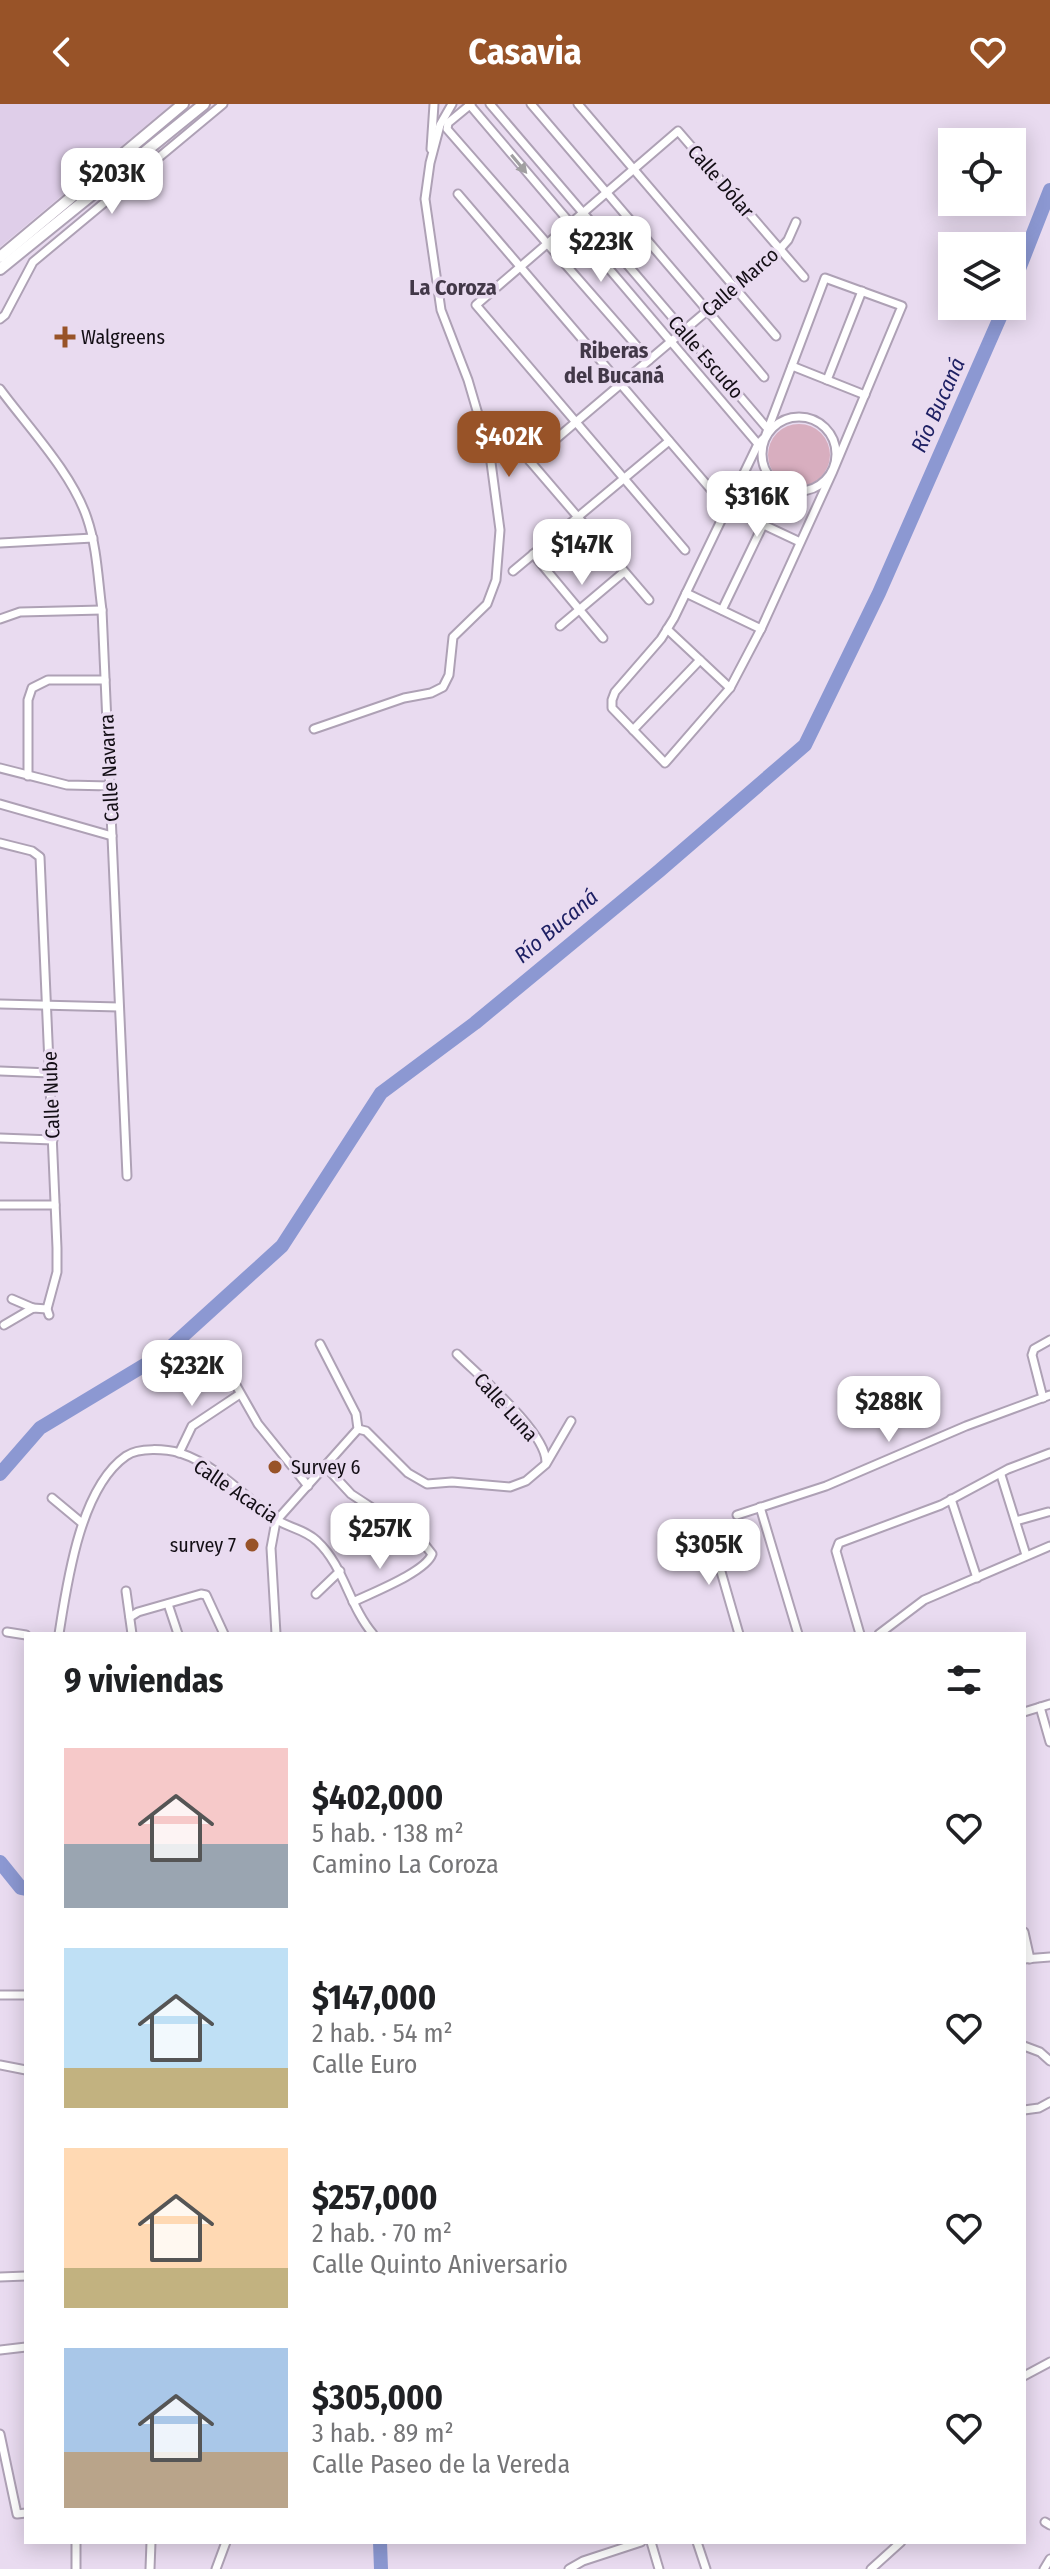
<!DOCTYPE html>
<html lang="es">
<head>
<meta charset="utf-8">
<style>
  :root { --surface:#fff; --page:#f2f2f2; --text:#202124; --muted:#757577; --accent:#985328 }
  body { margin:0; font-family:"Fira Sans Condensed",sans-serif; background:var(--page); color:var(--text); height:100vh; display:flex; flex-direction:column; font-size:30px; white-space:nowrap }
  * { box-sizing:border-box; margin:0 }
  p { font-size:26px; color:var(--muted) }
  .icon { flex:none; width:44px; height:44px; fill:none; stroke:currentColor; stroke-width:2; stroke-linecap:round; stroke-linejoin:round }
  .map { position:relative; flex:1; overflow:hidden }
  .side { position:absolute; left:24px; top:1528px; width:1002px; height:912px; display:flex; flex-direction:column; background:var(--surface); border-radius:0px; box-shadow:0 4px 20px #0003 }
  .side>* { flex:none }
  .tools { position:absolute; left:938px; top:24px; display:grid; gap:16px }
  .tools a { display:grid; place-items:center; width:88px; height:88px; border-radius:0px; background:var(--surface); box-shadow:0 4px 20px #0003; font-size:40px }
  .price { position:absolute; translate:-50% -68px; padding:0 18px; border-radius:16px; background:#fff; color:#222; font-size:26px; line-height:52px; filter:drop-shadow(0 2px 4px #0008) }
  .price::after { content:''; position:absolute; left:50%; top:48px; width:24px; height:18px; margin-left:-12px; background:inherit; clip-path:polygon(0 0,100% 0,50% 100%) }
  .price.active { background:var(--accent); color:#fff }
  ul { padding:0; list-style:none }
  li { display:flex; align-items:center; gap:24px; height:200px; padding:0 40px }
  li span { display:grid; place-items:center; flex:none; width:224px; height:160px; border-radius:0px; color:#555 }
  li>.icon { margin-inline-start:auto }
  span .icon { width:96px; height:96px; fill:#fffc; stroke-width:1 }
  li b { font-size:34px }
  h2 { display:flex; justify-content:space-between; align-items:center; height:96px; padding:0 40px; font-size:34px }
  header { display:flex; justify-content:space-between; align-items:center; height:104px; padding:0 40px; background:var(--accent); color:#fff; font-size:36px; font-weight:700 }
  .map>svg:first-child { display:block }
</style>
</head>
<body>
<header><svg class="icon" aria-label="back" viewBox="0 0 24 24"><path d="M15 5l-7 7 7 7"/></svg>Casavia<svg class="icon" aria-label="heart" viewBox="0 0 24 24"><path d="M12 20l-8-8c-3-5 5-10 8-4 3-6 11-1 8 4z"/></svg></header>
<div class="map">
<svg width="1050" height="2465" viewBox="0 0 1050 2465">
  <rect width="100%" height="100%" fill="#e9dbf0"/>
  <polygon fill="#dfcee9" points="0,0 172,0 0,143"/>
  <circle fill="#d8aebf" cx="799" cy="351" r="31"/>
  <g fill="none" stroke-linecap="round" stroke-linejoin="round">
    <g stroke="#8c98d2" stroke-width="14">
      <polyline points="1012,183 1050,86"/>
      <polyline points="0,1370 40,1324 163,1250 282,1142 381,989 475,919 659,767 805,641 879,489 1005,202"/>
      <polyline points="0,1758 21,1784 26,1785"/>
      <polyline points="380,2438 381,2465"/>
    </g>
    <g stroke="#aea1b5" stroke-width="11">
      <g id="minor">
        <polyline points="469,0 758,340"/>
        <polyline points="471,0 448,19 447,25 649,256"/>
        <polyline points="490,0 767,324"/>
        <polyline points="531,0 764,273"/>
        <polyline points="578,0 776,232"/>
        <polyline points="431,45 434,0"/>
        <polyline points="458,90 713,388"/>
        <polygon points="825,174 902,202 833,367 761,525 730,584 665,659 612,604 612,596 615,588 661,535 674,514 758,340 765,333"/>
        <polyline points="0,215 5,211 33,158 223,0"/>
        <polyline points="792,262 865,291"/>
        <polyline points="827,276 862,187"/>
        <path d="M0,285C28,323 72,369 87,414C97,443 98,476 102,506L127,1072"/>
        <circle cx="799" cy="350" r="37"/>
        <polyline points="499,321 649,496"/>
        <polyline points="530,357 780,145 788,136 796,118"/>
        <polyline points="728,404 800,438"/>
        <polyline points="0,439 93,434"/>
        <polyline points="685,446 476,201 678,27 804,173"/>
        <polyline points="533,450 603,534"/>
        <polyline points="513,467 669,337"/>
        <polyline points="686,489 761,525"/>
        <polyline points="722,506 763,421"/>
        <polyline points="0,515 20,508 102,506"/>
        <polyline points="560,522 624,468"/>
        <polyline points="667,525 730,584"/>
        <polyline points="314,625 404,594 431,589 443,583 449,571 453,533 487,500 496,476 500,426 490,351 468,276 441,206 425,95 430,59 440,21 452,0"/>
        <polyline points="633,626 700,556"/>
        <polyline points="0,664 67,681 110,682"/>
        <polyline points="28,672 28,596 32,584 48,576 105,576"/>
        <polyline points="0,700 112,732"/>
        <polyline points="0,739 32,747 40,753 57,1144 57,1168 47,1205 49,1211"/>
        <polyline points="0,900 119,903"/>
        <polyline points="0,967 50,969"/>
        <polyline points="0,1034 53,1036"/>
        <polyline points="0,1101 55,1101"/>
        <polyline points="12,1195 33,1204"/>
        <polyline points="4,1221 33,1204 47,1205"/>
        <path d="M457,1250C479,1272 546,1328 546,1358"/>
        <polyline points="225,1262 258,1320 308,1382"/>
        <polyline points="1043,1294 1032,1251 1034,1245 1050,1236"/>
        <polyline points="358,1325 366,1327 408,1369 427,1380 452,1378 510,1383 526,1377 546,1360 571,1317"/>
        <polyline points="179,1349 192,1322 240,1290"/>
        <path d="M326,1363L351,1390L421,1436L432,1450C426,1468 371,1489 353,1498"/>
        <polyline points="1001,1371 1026,1451"/>
        <polyline points="52,1394 82,1419"/>
        <polyline points="951,1395 977,1474"/>
        <polyline points="760,1403 798,1530"/>
        <polyline points="737,1411 826,1382 966,1322 1050,1291"/>
        <polyline points="1016,1417 1048,1408"/>
        <polyline points="709,1426 739,1530"/>
        <polyline points="126,1487 132,1530"/>
        <polyline points="316,1490 340,1467"/>
        <polyline points="168,1500 178,1530"/>
        <polyline points="130,1513 138,1508 201,1490 206,1491 224,1530"/>
        <polyline points="7,1528 26,1531"/>
        <path d="M59,1530C67,1479 80,1384 126,1352C139,1343 166,1345 180,1349C214,1360 242,1389 269,1411C283,1423 304,1424 317,1437C344,1462 349,1502 373,1530"/>
        <polyline points="276,1530 271,1444 276,1417 358,1325 356,1310 320,1240"/>
        <polyline points="860,1530 836,1447 839,1439 941,1401 1008,1365 1050,1349"/>
        <polyline points="879,1530 924,1496 1050,1442"/>
        <polyline points="1040,1603 1050,1638"/>
        <polyline points="1024,1608 1050,1600"/>
        <polyline points="1024,1828 1030,1855"/>
        <polyline points="1024,1855 1050,1853"/>
        <polyline points="0,1891 26,1891"/>
        <polyline points="1024,1942 1040,1948 1050,1957"/>
        <polyline points="0,1961 26,1966"/>
        <polyline points="1024,2006 1039,2004 1050,1998"/>
        <polyline points="0,2173 26,2172"/>
        <polyline points="0,2246 26,2243"/>
        <polyline points="1024,2272 1050,2258"/>
        <polyline points="0,2330 17,2410 26,2409"/>
        <polyline points="1045,2418 1050,2421"/>
        <polyline points="651,2438 659,2465"/>
        <polyline points="697,2438 706,2465"/>
        <polyline points="76,2465 76,2438"/>
        <polyline points="150,2465 151,2438"/>
        <polyline points="216,2465 226,2438"/>
        <polyline points="569,2465 583,2457 641,2438"/>
        <polyline points="871,2465 901,2438"/>
        <polyline points="1044,2465 1050,2455"/>
      </g>
    </g>
    <g stroke="#aea1b5" stroke-width="14">
      <g id="primary">
        <polyline points="0,153 183,0"/>
        <polyline points="0,165 204,0"/>
      </g>
    </g>
    <use href="#minor" stroke="#fff" stroke-width="7"/>
    <use href="#primary" stroke="#fff" stroke-width="10"/>
  </g>
  <defs><path id="oneway-solid" d="M-6-.8H1V-3.2L6.5 0L1 3.2V.8H-6Z" transform="scale(2)"/></defs>
  <use fill="#a19fa1" href="#oneway-solid" transform="translate(519 60) rotate(50)"/>
  <g fill="#985328" stroke="#e9dbf0" stroke-width="3">
    <path d="M61 221h8v8h8v8h-8v8h-8v-8h-8v-8h8z"/>
    <circle cx="275" cy="1363" r="8"/>
    <circle cx="252" cy="1441" r="8"/>
  </g>
  <g text-anchor="middle" dominant-baseline="central" stroke-width="7" stroke-linejoin="round" paint-order="stroke">
    <g font-size="20" fill="#130e15" stroke="#e9dbf0">
      <text transform="translate(721 77) rotate(49)">Calle Dólar</text>
      <text transform="translate(740 178) rotate(-41)">Calle Marco</text>
      <text transform="translate(706 253) rotate(49)">Calle Escudo</text>
      <text transform="translate(109 664) rotate(-93)">Calle Navarra</text>
      <text transform="translate(51 991) rotate(-92)">Calle Nube</text>
      <text transform="translate(506 1303) rotate(48)">Calle Luna</text>
      <text transform="translate(236 1387) rotate(34)">Calle Acacia</text>
    </g>
    <g font-size="20" fill="#130e15" stroke="#e9dbf0" text-anchor="start">
      <text x="81" y="233">Walgreens</text>
      <text x="291" y="1363">Survey 6</text>
      <text x="236" y="1441" text-anchor="end">survey 7</text>
    </g>
    <g font-size="22" font-weight="bold" fill="#423848" stroke="#e9dbf0">
      <text x="453" y="183">La Coroza</text>
      <text x="614" y="246">Riberas<tspan x="614" dy="25">del Bucaná</tspan></text>
    </g>
    <g font-size="22" font-style="italic" fill="#1d1f63" stroke="#e9dbf0">
      <text transform="translate(938 301) rotate(-66)">Río Bucaná</text>
      <text transform="translate(556 822) rotate(-40)">Río Bucaná</text>
    </g>
  </g>
</svg>
<div class="tools">
<a><svg class="icon" aria-label="locate" viewBox="0 0 24 24"><circle cx="12" cy="12" r="6"/><path d="M12 2v4M12 18v4M2 12h4M18 12h4"/></svg></a>
<a><svg class="icon" aria-label="layers" viewBox="0 0 24 24"><path d="M12 4l9 5-9 5-9-5zM3 14l9 5 9-5"/></svg></a>
</div>
<b class="price" style="left:112px;top:112px">$203K</b>
<b class="price" style="left:601px;top:180px">$223K</b>
<b class="price active" style="left:509px;top:375px">$402K</b>
<b class="price" style="left:757px;top:435px">$316K</b>
<b class="price" style="left:582px;top:483px">$147K</b>
<b class="price" style="left:192px;top:1304px">$232K</b>
<b class="price" style="left:889px;top:1340px">$288K</b>
<b class="price" style="left:380px;top:1467px">$257K</b>
<b class="price" style="left:709px;top:1483px">$305K</b>
<section class="side">
<h2>9 viviendas<svg class="icon" aria-label="filters" viewBox="0 0 24 24"><path d="M4 7h16M4 17h16"/><circle cx="9" cy="7" r="2"/><circle cx="15" cy="17" r="2"/></svg></h2>
<ul>
<li><span style="background:linear-gradient(#f6c9c9 60%,#9aa5b1 0)"><svg class="icon" aria-label="home" viewBox="0 0 24 24"><path d="M3 11l9-7 9 7M6 9v11h12V9"/></svg></span><div><b>$402,000</b><p>5 hab. · 138 m²</p><p>Camino La Coroza</p></div><svg class="icon" aria-label="heart" viewBox="0 0 24 24"><path d="M12 20l-8-8c-3-5 5-10 8-4 3-6 11-1 8 4z"/></svg></li>
<li><span style="background:linear-gradient(#bfe0f5 75%,#c2b280 0)"><svg class="icon" aria-label="home" viewBox="0 0 24 24"><path d="M3 11l9-7 9 7M6 9v11h12V9"/></svg></span><div><b>$147,000</b><p>2 hab. · 54 m²</p><p>Calle Euro</p></div><svg class="icon" aria-label="heart" viewBox="0 0 24 24"><path d="M12 20l-8-8c-3-5 5-10 8-4 3-6 11-1 8 4z"/></svg></li>
<li><span style="background:linear-gradient(#ffd9b3 75%,#c2b280 0)"><svg class="icon" aria-label="home" viewBox="0 0 24 24"><path d="M3 11l9-7 9 7M6 9v11h12V9"/></svg></span><div><b>$257,000</b><p>2 hab. · 70 m²</p><p>Calle Quinto Aniversario</p></div><svg class="icon" aria-label="heart" viewBox="0 0 24 24"><path d="M12 20l-8-8c-3-5 5-10 8-4 3-6 11-1 8 4z"/></svg></li>
<li><span style="background:linear-gradient(#a9c7e8 65%,#b9a48a 0)"><svg class="icon" aria-label="home" viewBox="0 0 24 24"><path d="M3 11l9-7 9 7M6 9v11h12V9"/></svg></span><div><b>$305,000</b><p>3 hab. · 89 m²</p><p>Calle Paseo de la Vereda</p></div><svg class="icon" aria-label="heart" viewBox="0 0 24 24"><path d="M12 20l-8-8c-3-5 5-10 8-4 3-6 11-1 8 4z"/></svg></li>
</ul>
</section>
</div>
</body>
</html>
